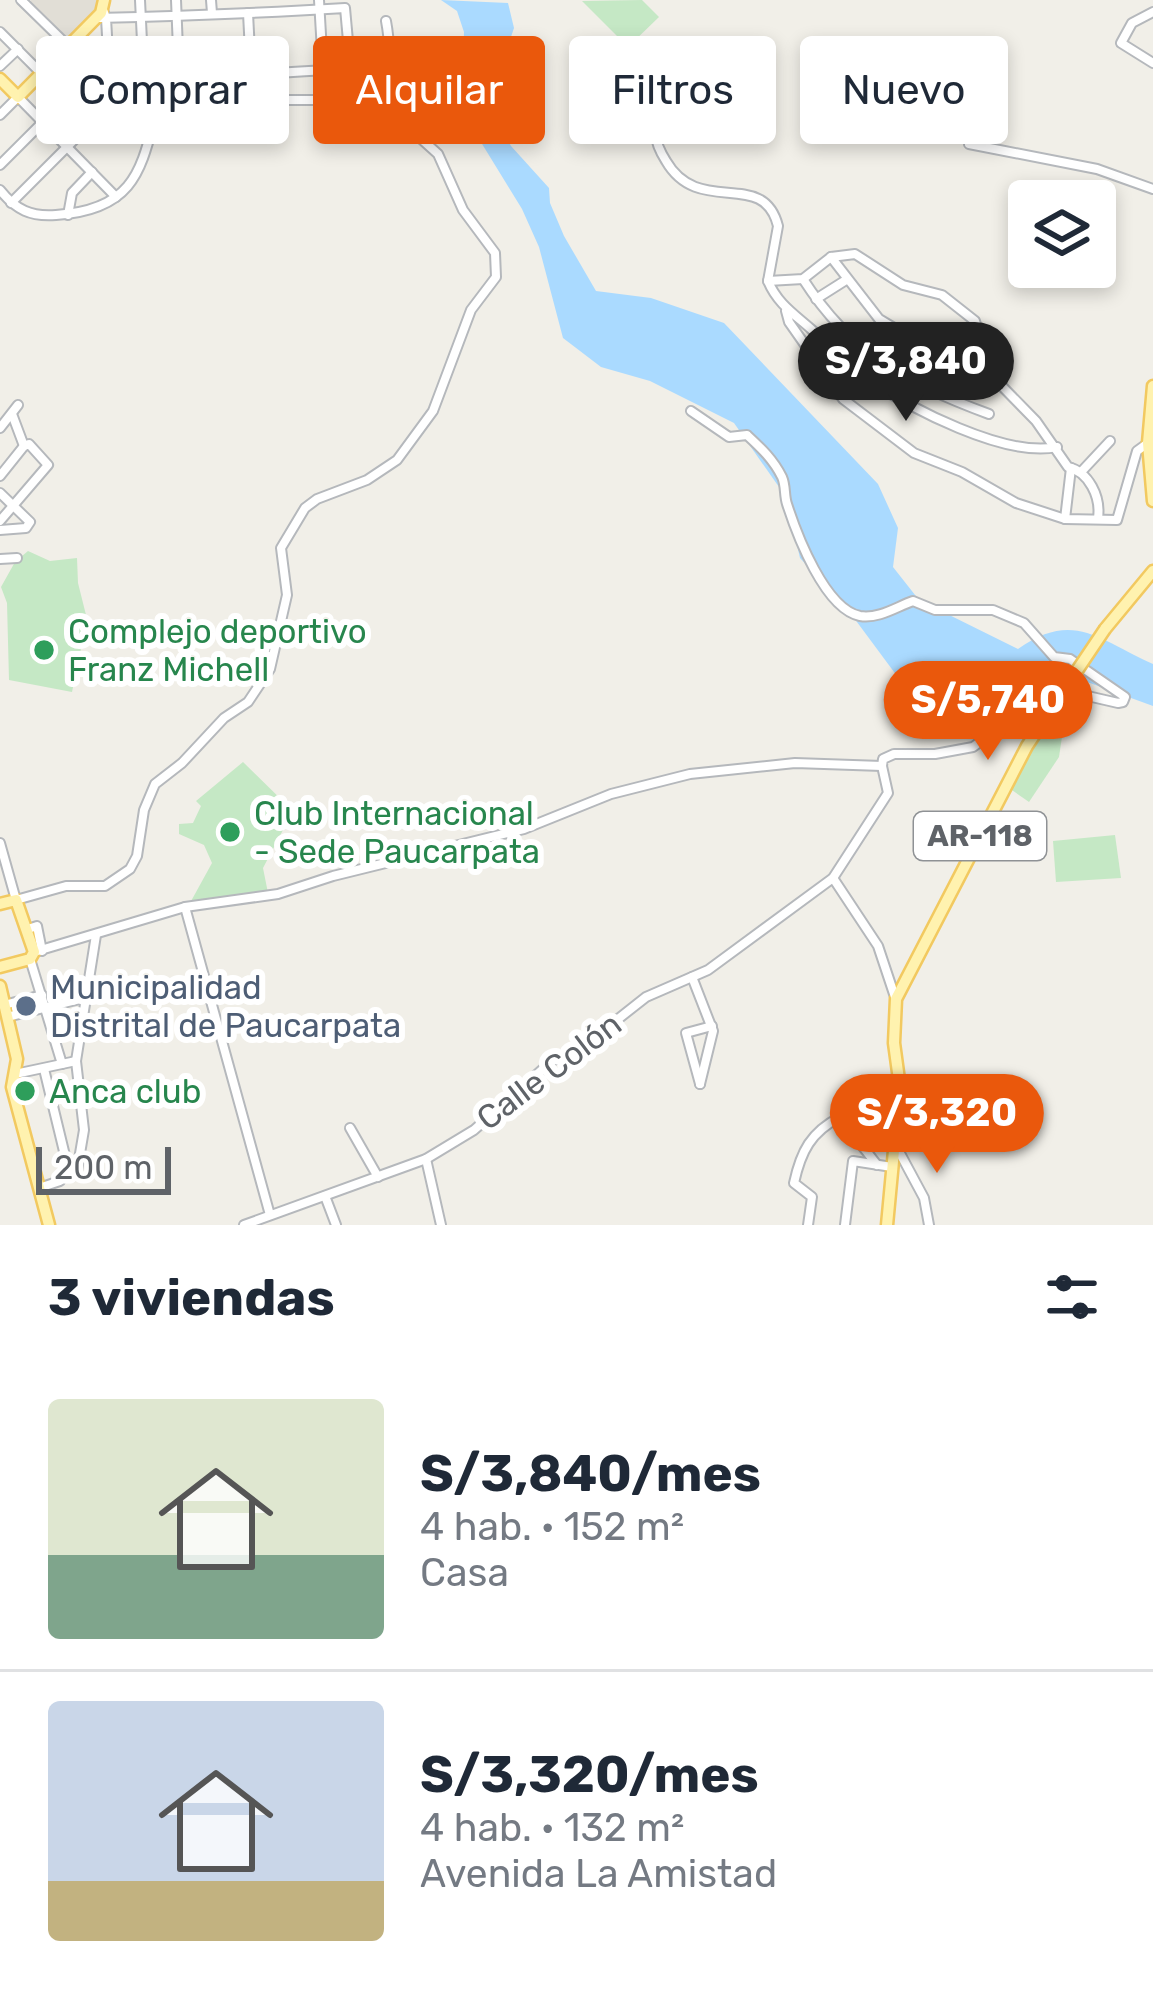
<!DOCTYPE html>
<html lang="es">
<head>
<meta charset="utf-8">
<style>
  :root { --surface:#fff; --page:#f6f6f7; --text:#1f2937; --muted:#747a83; --line:#e0e1e3; --accent:#ea580c }
  body { margin:0; font-family:Rubik,sans-serif; background:var(--page); color:var(--text); height:100vh; display:flex; flex-direction:column; font-size:45px; white-space:nowrap }
  * { box-sizing:border-box; margin:0 }
  p { font-size:39px; color:var(--muted) }
  .icon { flex:none; width:66px; height:66px; fill:none; stroke:currentColor; stroke-width:2; stroke-linecap:round; stroke-linejoin:round }
  .map { position:relative; height:1225px; overflow:hidden }
  .side { display:flex; flex-direction:column; background:var(--surface); flex:1 }
  .side>* { flex:none }
  .guide { position:absolute; left:36px; top:36px; width:1083px; height:108px; display:flex; gap:24px }
  .tools { position:absolute; left:1008px; top:180px; display:grid; gap:24px }
  .tools a { display:grid; place-items:center; width:108px; height:108px; border-radius:12px; background:var(--surface); box-shadow:0 6px 18px #0003; font-size:60px }
  .scale { position:absolute; left:36px; bottom:30px; width:135px; box-sizing:border-box; padding-left:12px; border:6px solid #5f6368; border-top:0; font-size:33px; line-height:42px; white-space:nowrap; color:#5f6368; -webkit-text-stroke:9px #fff; paint-order:stroke }
  .price { position:absolute; translate:-50% -102px; padding:0 27px; border-radius:42px; background:var(--accent); color:#fff; font-size:39px; line-height:78px; filter:drop-shadow(0 3px 6px #0008) }
  .price::after { content:''; position:absolute; left:50%; top:72px; width:36px; height:27px; margin-left:-18px; background:inherit; clip-path:polygon(0 0,100% 0,50% 100%) }
  .price.on { background:#222; color:#fff }
  ul { padding:0; list-style:none }
  li { display:flex; align-items:center; gap:36px; height:300px; padding:0 48px }
  li+li { border-top:3px solid var(--line) }
  li span { display:grid; place-items:center; flex:none; width:336px; height:240px; border-radius:12px; color:#555 }
  li>.icon { margin-inline-start:auto }
  span .icon { width:144px; height:144px; fill:#fffc; stroke-width:1 }
  li b { font-size:51px }
  h2 { display:flex; justify-content:space-between; align-items:center; height:144px; padding:0 48px; font-size:51px }
  .tag { padding:0 42px; border-radius:12px; background:var(--surface); box-shadow:0 6px 18px #0003; font-size:42px; line-height:108px }
  .tag.on { background:var(--accent); color:#fff }
  .map>svg:first-child { display:block }
</style>
</head>
<body>
<div class="map">
<svg width="1153" height="1225" viewBox="0 0 1153 1225">
  <rect width="100%" height="100%" fill="#f1efe8"/>
  <polygon fill="#e1ded6" points="31,0 101,0 101,7 68,42 29,3"/>
  <g fill="#c5e8c5">
    <polygon points="642,0 659,17 628,47 582,1"/>
    <polygon points="79,61 120,101 96,125 55,85"/>
    <polygon points="28,551 50,561 77,558 78,583 87,619 72,692 9,680 7,603 1,587 15,562"/>
    <polygon points="1049,718 1063,730 1059,757 1029,802 1009,788"/>
    <polygon points="243,762 293,811 263,868 268,893 190,903 212,863 204,845 179,834 179,824 193,823 201,806 196,801"/>
    <polygon points="1115,835 1121,878 1056,882 1053,841"/>
  </g>
  <path fill="#aadaff" d="M441,0L508,3L514,28L488,105L511,146L549,188L550,203L564,236L596,291L651,298L724,323L878,484L898,528L893,567L919,600L1018,649C1073,610 1098,639 1153,664V706L1068,675L1039,690L966,704L897,676L854,618L800,558L786,497L734,423L650,381L601,367L563,338L539,247L522,209L479,139L456,126L444,107L446,96L463,71L464,32L457,11Z"/>
  <g fill="none" stroke-linecap="round" stroke-linejoin="round">
    <g stroke="#b5b8bc" stroke-width="12">
      <g id="minor">
        <polyline points="21,0 153,129"/>
        <polyline points="140,0 144,83"/>
        <polyline points="176,0 179,74"/>
        <polyline points="211,0 212,13"/>
        <polyline points="319,0 323,69"/>
        <polyline points="1153,12 1132,23 1121,43 1153,63"/>
        <polyline points="248,13 251,72"/>
        <path d="M97,18C180,16 263,13 345,8L350,63L343,69C315,70 243,77 221,72C210,70 204,66 192,66L176,80L110,89L106,18L103,10"/>
        <polyline points="0,32 91,123 11,203"/>
        <path d="M677,62C670,84 657,111 656,135C656,144 661,153 666,161C699,218 763,167 778,226L768,281C777,303 794,314 811,329C830,346 846,364 867,379C910,408 1005,458 1057,447"/>
        <polyline points="0,66 18,49"/>
        <path d="M164,87L196,88L233,100H367C392,84 391,48 386,21"/>
        <polyline points="0,115 18,97 116,197"/>
        <polyline points="969,144 1097,169 1153,189"/>
        <polyline points="0,165 67,98"/>
        <path d="M0,190C16,210 31,217 56,215C149,209 141,153 165,84"/>
        <polyline points="68,215 72,193 92,172"/>
        <polyline points="831,257 879,319 969,373"/>
        <path d="M803,279C851,354 907,384 989,414"/>
        <path d="M768,281L803,279L831,257L855,254L903,285L942,295L975,321L991,375L1036,421L1068,467C1089,472 1101,497 1098,518"/>
        <polyline points="816,299 846,280"/>
        <polyline points="786,311 789,322 843,399 914,453 962,472 1016,503 1065,519 1117,520 1137,451 1148,443"/>
        <path d="M691,411L729,437L747,435C761,448 773,459 782,477C786,486 784,495 787,504C797,535 825,609 860,616C879,619 896,607 913,601L935,610H993L1024,623L1054,657L1070,659L1125,697L1123,702L1118,703L1079,694L1050,696L1034,717L1004,724L973,747L935,754H894L883,759L882,766"/>
        <polyline points="0,428 18,405"/>
        <polyline points="1081,472 1110,441"/>
        <polyline points="0,476 24,446"/>
        <polyline points="0,493 30,522 26,528 0,530"/>
        <polyline points="1065,519 1071,468"/>
        <polyline points="0,521 48,465 29,444 24,446 12,414"/>
        <polyline points="0,559 17,558"/>
        <polyline points="0,843 16,900 66,886 105,886 130,869 137,856 144,810 155,784 182,763 224,718 248,702 270,669 287,595 281,548 305,508 317,499 367,480 397,460 433,411 471,310 496,277 495,253 463,210 438,154 357,81 355,51"/>
        <polyline points="833,878 878,946 895,997"/>
        <polyline points="185,907 270,1215"/>
        <polyline points="28,929 37,926 42,951"/>
        <polyline points="34,952 185,907 278,894 333,876 524,829 611,794 690,774 795,763 882,766"/>
        <polyline points="30,959 62,1064"/>
        <polyline points="692,977 713,1031 700,1084"/>
        <polyline points="4,1005 42,995"/>
        <polyline points="7,1017 84,998"/>
        <polyline points="44,1069 69,1172"/>
        <polyline points="15,1074 76,1061"/>
        <polyline points="700,1084 686,1033 712,1026"/>
        <polyline points="350,1128 378,1177"/>
        <polyline points="895,1144 924,1198 929,1225"/>
        <polyline points="426,1159 441,1225"/>
        <polyline points="39,1188 60,1181 62,1174 77,1171 84,1130 76,1061 96,935"/>
        <polyline points="325,1196 336,1225"/>
        <polyline points="244,1225 426,1159 474,1130 552,1061 594,1038 646,997 708,970 833,878 888,793 882,766"/>
        <path d="M808,1225L812,1197L794,1183C801,1151 811,1132 840,1117L877,1165"/>
        <polyline points="845,1225 853,1161 892,1167"/>
      </g>
    </g>
    <g stroke="#f2c960" stroke-width="15">
      <g id="major">
        <polyline points="0,79 18,97 101,13 104,0"/>
        <polyline points="1153,386 1148,443 1153,501"/>
        <polyline points="1105,629 1153,571"/>
        <polyline points="0,904 16,900 34,952 30,959 0,967"/>
        <polyline points="0,986 17,1059 12,1087 49,1225"/>
        <polyline points="887,1225 900,1087 894,1043 896,999 1027,746 1072,678"/>
      </g>
    </g>
    <use href="#minor" stroke="#fff" stroke-width="8"/>
    <use href="#major" stroke="#fff2af" stroke-width="10"/>
    <g stroke="#f2c960" stroke-width="15" stroke-linecap="butt">
      <polyline id="major-bridge" points="1072,678 1105,629"/>
    </g>
    <use href="#major-bridge" stroke="#fff2af" stroke-width="10"/>
  </g>
  <g fill="#2e9e5b" stroke="#fff" stroke-width="4.5">
    <circle cx="44" cy="650" r="12"/>
    <circle cx="230" cy="832" r="12"/>
    <circle cx="25" cy="1091" r="12"/>
  </g>
  <circle fill="#5c6f8a" stroke="#fff" stroke-width="4.5" cx="26" cy="1006" r="12"/>
  <g text-anchor="middle" dominant-baseline="central" stroke-width="12" stroke-linejoin="round" paint-order="stroke">
    <rect fill="#fff" stroke="#8f9295" stroke-width="3" x="914" y="812" width="132" height="48" rx="9"/>
    <g font-size="30" font-weight="bold" fill="#5f6368">
      <text x="980" y="836">AR-118</text>
    </g>
    <g font-size="33" fill="#27864d" stroke="#fff" text-anchor="start">
      <text x="68" y="631">Complejo deportivo<tspan x="68" dy="38">Franz Michell</tspan></text>
      <text x="254" y="813">Club Internacional<tspan x="254" dy="38">- Sede Paucarpata</tspan></text>
      <text x="49" y="1091">Anca club</text>
    </g>
    <g font-size="33" fill="#4e5e75" stroke="#fff" text-anchor="start">
      <text x="50" y="987">Municipalidad<tspan x="50" dy="38">Distrital de Paucarpata</tspan></text>
    </g>
    <g font-size="33" fill="#5f6368" stroke="#fff">
      <text transform="translate(549 1071) rotate(-37)">Calle Colón</text>
    </g>
  </g>
</svg>
<div class="tools">
<a><svg class="icon" aria-label="layers" viewBox="0 0 24 24"><path d="M12 4l9 5-9 5-9-5zM3 14l9 5 9-5"/></svg></a>
</div>
<div class="scale">200 m</div>
<b class="price on" style="left:906px;top:424px">S/3,840</b>
<b class="price" style="left:988px;top:763px">S/5,740</b>
<b class="price" style="left:937px;top:1176px">S/3,320</b>
<div class="guide">
<a class="tag">Comprar</a>
<a class="tag on">Alquilar</a>
<a class="tag">Filtros</a>
<a class="tag">Nuevo</a>
</div>
</div>
<section class="side">
<h2>3 viviendas<svg class="icon" aria-label="filters" viewBox="0 0 24 24"><path d="M4 7h16M4 17h16"/><circle cx="9" cy="7" r="2"/><circle cx="15" cy="17" r="2"/></svg></h2>
<ul>
<li><span style="background:linear-gradient(#dfe7d0 65%,#7fa58c 0)"><svg class="icon" aria-label="home" viewBox="0 0 24 24"><path d="M3 11l9-7 9 7M6 9v11h12V9"/></svg></span><div><b>S/3,840/mes</b><p>4 hab. · 152 m²</p><p>Casa</p></div></li>
<li><span style="background:linear-gradient(#c9d6e8 75%,#c2b280 0)"><svg class="icon" aria-label="home" viewBox="0 0 24 24"><path d="M3 11l9-7 9 7M6 9v11h12V9"/></svg></span><div><b>S/3,320/mes</b><p>4 hab. · 132 m²</p><p>Avenida La Amistad</p></div></li>
</ul>
</section>
</body>
</html>
